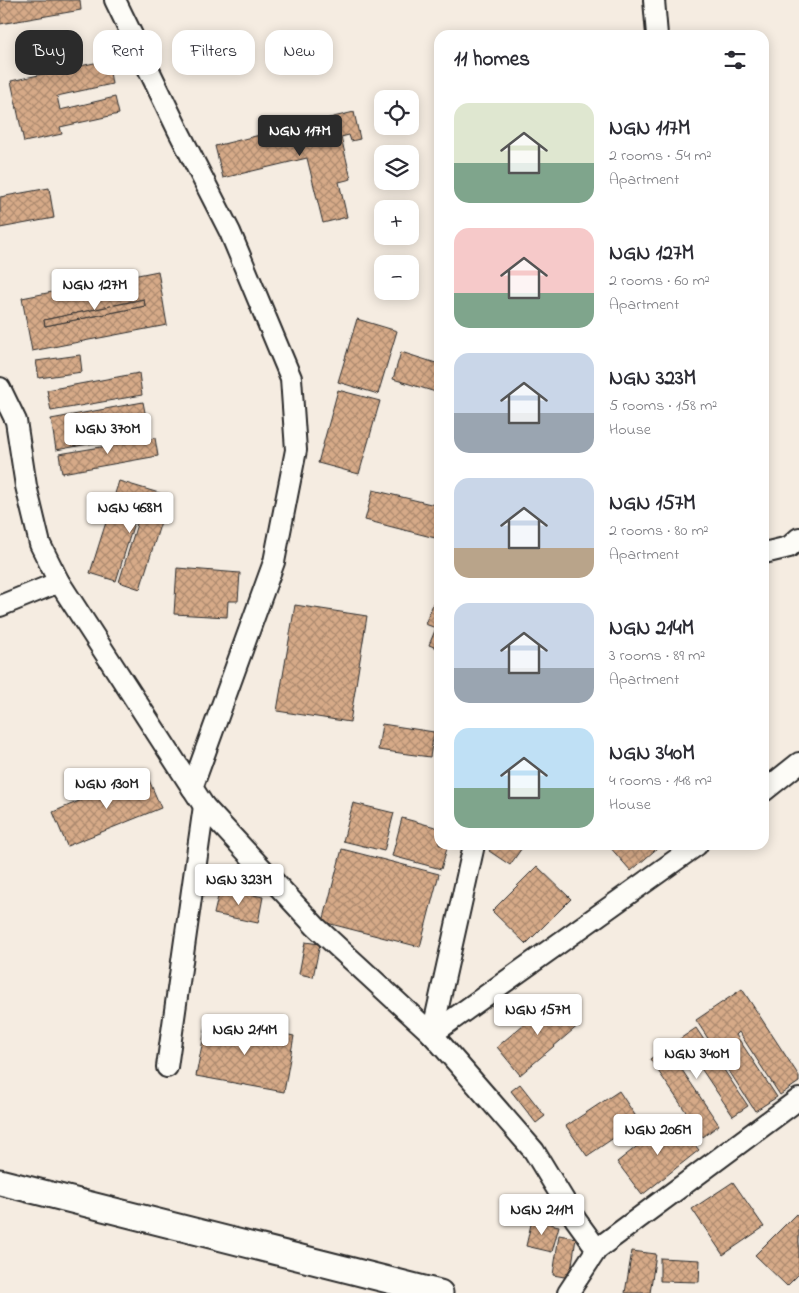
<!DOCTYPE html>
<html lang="en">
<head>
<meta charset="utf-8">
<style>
  :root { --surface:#fff; --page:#f7f7f7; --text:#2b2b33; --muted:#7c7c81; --accent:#2b2b2b }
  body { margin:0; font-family:"Indie Flower",sans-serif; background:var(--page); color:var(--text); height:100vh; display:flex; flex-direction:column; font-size:19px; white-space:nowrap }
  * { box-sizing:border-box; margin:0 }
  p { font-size:16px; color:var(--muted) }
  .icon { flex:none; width:28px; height:28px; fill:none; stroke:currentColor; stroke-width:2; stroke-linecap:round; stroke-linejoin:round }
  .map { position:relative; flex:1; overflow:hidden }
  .side { position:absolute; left:434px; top:30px; width:335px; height:820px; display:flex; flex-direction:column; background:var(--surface); border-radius:15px; box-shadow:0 2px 12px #0003 }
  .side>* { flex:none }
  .top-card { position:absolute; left:15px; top:30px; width:344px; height:45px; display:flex; gap:10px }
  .buttons { position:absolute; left:374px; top:90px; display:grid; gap:10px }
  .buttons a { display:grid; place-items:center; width:45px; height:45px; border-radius:10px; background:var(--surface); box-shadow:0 2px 12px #0003; font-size:25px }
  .price { position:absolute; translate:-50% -42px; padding:0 11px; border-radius:5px; background:#fff; color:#222; font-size:16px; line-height:32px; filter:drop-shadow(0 1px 2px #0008) }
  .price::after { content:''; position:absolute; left:50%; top:30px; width:15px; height:11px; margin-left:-8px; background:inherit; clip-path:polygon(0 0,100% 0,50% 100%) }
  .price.current { background:var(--accent); color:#fff }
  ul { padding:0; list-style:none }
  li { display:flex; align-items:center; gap:15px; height:125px; padding:0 20px }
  li span { display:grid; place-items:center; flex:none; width:140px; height:100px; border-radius:15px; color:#555 }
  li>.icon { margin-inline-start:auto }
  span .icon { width:60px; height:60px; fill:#fffc; stroke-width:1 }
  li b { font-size:21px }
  h2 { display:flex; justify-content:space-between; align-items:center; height:60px; padding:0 20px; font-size:21px }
  .chip { padding:0 18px; border-radius:15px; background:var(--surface); box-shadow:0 2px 12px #0003; font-size:18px; line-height:45px }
  .chip.current { background:var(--accent); color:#fff }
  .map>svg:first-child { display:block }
</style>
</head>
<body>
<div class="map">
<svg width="799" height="1293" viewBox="0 0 799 1293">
  <defs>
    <pattern id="building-cross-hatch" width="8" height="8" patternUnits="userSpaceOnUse" patternTransform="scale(1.25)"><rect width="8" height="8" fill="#d6aa88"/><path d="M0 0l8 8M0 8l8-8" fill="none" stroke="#ae8b6f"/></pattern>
  </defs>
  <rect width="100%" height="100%" fill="#f5ece1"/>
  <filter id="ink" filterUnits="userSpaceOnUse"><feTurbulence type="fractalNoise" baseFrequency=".02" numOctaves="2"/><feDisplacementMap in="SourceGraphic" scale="10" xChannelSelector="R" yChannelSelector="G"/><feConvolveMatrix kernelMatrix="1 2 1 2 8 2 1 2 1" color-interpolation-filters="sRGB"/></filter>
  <g filter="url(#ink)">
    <g fill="url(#building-cross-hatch)" stroke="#2b2b2b" fill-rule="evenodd">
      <polygon points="0,0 80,0 81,10 0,24"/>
      <polygon points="108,60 112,84 57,96 60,110 115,97 119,114 60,127 62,134 24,142 11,81"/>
      <polygon points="354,112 360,139 351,141 349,135 341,137 351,179 339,182 347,217 323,223 307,158 223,178 215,146"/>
      <polygon points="49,188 54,218 0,228 0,197"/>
      <path d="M158,271L167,325L32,351L22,298ZM144,299L145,306L45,326L44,320Z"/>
      <polygon points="144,299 145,306 45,326 44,320"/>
      <polygon points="357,319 397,331 378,394 338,382"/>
      <polygon points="401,352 439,364 439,393 393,379"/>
      <polygon points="80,355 82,372 39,378 36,361"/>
      <polygon points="139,373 142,395 51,411 47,390"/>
      <polygon points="338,390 380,401 359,474 318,463"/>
      <polygon points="143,402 149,433 56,450 51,419"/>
      <polygon points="155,438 158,456 62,473 59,454"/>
      <polygon points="119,481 169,496 140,589 119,582 137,524 134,523 116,581 90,573"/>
      <polygon points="373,490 439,506 439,539 365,520"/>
      <polygon points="177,568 240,573 238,601 228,601 227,617 174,614"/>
      <polygon points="439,589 439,649 429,645 436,628 425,624"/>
      <polygon points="295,605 367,616 350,722 277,711"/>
      <polygon points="382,724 434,732 430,757 378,750"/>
      <polygon points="146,773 161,808 67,846 53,812"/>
      <polygon points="353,803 394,813 384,851 343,841"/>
      <polygon points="402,818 439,828 439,845 448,845 441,869 392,856"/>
      <polygon points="492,845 524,845 510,865 489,851"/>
      <polygon points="608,845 661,845 631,871"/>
      <polygon points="342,849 439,874 420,947 323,922"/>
      <polygon points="537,866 571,899 526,944 492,911"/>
      <polygon points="220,888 263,897 258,923 214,914"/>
      <polygon points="305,942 320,944 313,977 299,974"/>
      <polygon points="742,989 799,1076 799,1082 780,1095 739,1032 736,1035 777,1097 755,1111 696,1020"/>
      <polygon points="557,996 580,1024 520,1075 497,1047"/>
      <polygon points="207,1019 294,1036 284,1092 196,1076"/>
      <polygon points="696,1028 748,1106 733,1116 690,1052 676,1061 719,1125 703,1137 650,1059"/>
      <polygon points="520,1084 545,1116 536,1123 511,1091"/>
      <polygon points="619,1091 639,1121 587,1156 566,1126"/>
      <polygon points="673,1118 699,1150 642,1195 617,1162"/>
      <polygon points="733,1182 764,1227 723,1255 692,1209"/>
      <polygon points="796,1214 799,1217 799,1274 787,1286 755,1255"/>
      <polygon points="532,1220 559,1226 552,1252 526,1246"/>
      <polygon points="559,1235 576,1238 570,1278 553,1275"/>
      <polygon points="632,1251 656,1254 650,1293 625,1293"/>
      <polygon points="660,1258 700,1260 699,1282 660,1281"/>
    </g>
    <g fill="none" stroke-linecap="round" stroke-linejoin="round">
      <g stroke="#2b2b2b" stroke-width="24">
        <g id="minor">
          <polyline points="115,0 178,130 230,232 291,378 296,450 274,562 192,788"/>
          <polyline points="654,0 657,35"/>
          <polyline points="0,388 16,421 26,486 40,544 59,582 204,806 316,927 432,1034 534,1151 576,1220 597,1249"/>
          <polyline points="764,553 789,547 799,538"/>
          <polyline points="0,606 59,582"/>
          <polyline points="764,791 799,763"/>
          <polyline points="432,1034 697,845"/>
          <polyline points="432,1034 474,845"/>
          <polyline points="167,1067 204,806"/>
          <polyline points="568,1293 597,1249 799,1099"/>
        </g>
      </g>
      <g stroke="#2b2b2b" stroke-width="29">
        <polyline id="tertiary" points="0,1182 440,1293"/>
      </g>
      <use href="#minor" stroke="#fdfcf7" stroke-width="20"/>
      <use href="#tertiary" stroke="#fdfcf7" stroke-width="25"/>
    </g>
  </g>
</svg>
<div class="buttons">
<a><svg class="icon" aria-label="locate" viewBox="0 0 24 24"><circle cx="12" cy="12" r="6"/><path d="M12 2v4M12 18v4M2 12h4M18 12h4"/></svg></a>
<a><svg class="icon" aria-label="layers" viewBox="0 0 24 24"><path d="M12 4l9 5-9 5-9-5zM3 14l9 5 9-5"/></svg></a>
<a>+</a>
<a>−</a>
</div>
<b class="price current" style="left:300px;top:157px">NGN 117M</b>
<b class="price" style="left:95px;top:311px">NGN 127M</b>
<b class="price" style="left:108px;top:455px">NGN 370M</b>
<b class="price" style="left:130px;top:534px">NGN 468M</b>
<b class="price" style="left:107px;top:810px">NGN 130M</b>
<b class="price" style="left:239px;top:906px">NGN 323M</b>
<b class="price" style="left:538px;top:1036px">NGN 157M</b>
<b class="price" style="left:245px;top:1056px">NGN 214M</b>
<b class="price" style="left:697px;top:1080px">NGN 340M</b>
<b class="price" style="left:658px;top:1156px">NGN 206M</b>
<b class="price" style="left:542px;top:1236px">NGN 211M</b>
<div class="top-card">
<a class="chip current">Buy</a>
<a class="chip">Rent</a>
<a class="chip">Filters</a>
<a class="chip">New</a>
</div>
<section class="side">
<h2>11 homes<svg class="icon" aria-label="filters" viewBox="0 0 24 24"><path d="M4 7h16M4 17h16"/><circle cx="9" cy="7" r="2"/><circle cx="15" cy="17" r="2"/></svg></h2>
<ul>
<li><span style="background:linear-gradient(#dfe7d0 60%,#7fa58c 0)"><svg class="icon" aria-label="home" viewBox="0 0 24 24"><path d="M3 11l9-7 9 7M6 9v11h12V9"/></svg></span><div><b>NGN 117M</b><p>2 rooms · 54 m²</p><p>Apartment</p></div></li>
<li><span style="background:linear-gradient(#f6c9c9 65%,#7fa58c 0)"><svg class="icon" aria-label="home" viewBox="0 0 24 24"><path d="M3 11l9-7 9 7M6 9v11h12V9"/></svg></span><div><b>NGN 127M</b><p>2 rooms · 60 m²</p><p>Apartment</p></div></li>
<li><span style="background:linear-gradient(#c9d6e8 60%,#9aa5b1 0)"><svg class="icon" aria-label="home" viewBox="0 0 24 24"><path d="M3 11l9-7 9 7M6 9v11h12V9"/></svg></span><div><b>NGN 323M</b><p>5 rooms · 158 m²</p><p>House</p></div></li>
<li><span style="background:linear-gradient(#c9d6e8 70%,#b9a48a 0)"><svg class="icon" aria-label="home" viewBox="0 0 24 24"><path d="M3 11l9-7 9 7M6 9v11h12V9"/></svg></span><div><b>NGN 157M</b><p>2 rooms · 80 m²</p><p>Apartment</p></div></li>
<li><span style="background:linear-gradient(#c9d6e8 65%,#9aa5b1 0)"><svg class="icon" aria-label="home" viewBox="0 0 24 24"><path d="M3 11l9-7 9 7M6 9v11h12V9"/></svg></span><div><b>NGN 214M</b><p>3 rooms · 89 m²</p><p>Apartment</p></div></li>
<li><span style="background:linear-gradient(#bfe0f5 60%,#7fa58c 0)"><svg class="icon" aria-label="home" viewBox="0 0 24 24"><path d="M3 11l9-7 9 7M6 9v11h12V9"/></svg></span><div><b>NGN 340M</b><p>4 rooms · 148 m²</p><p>House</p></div></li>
</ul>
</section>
</div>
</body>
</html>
